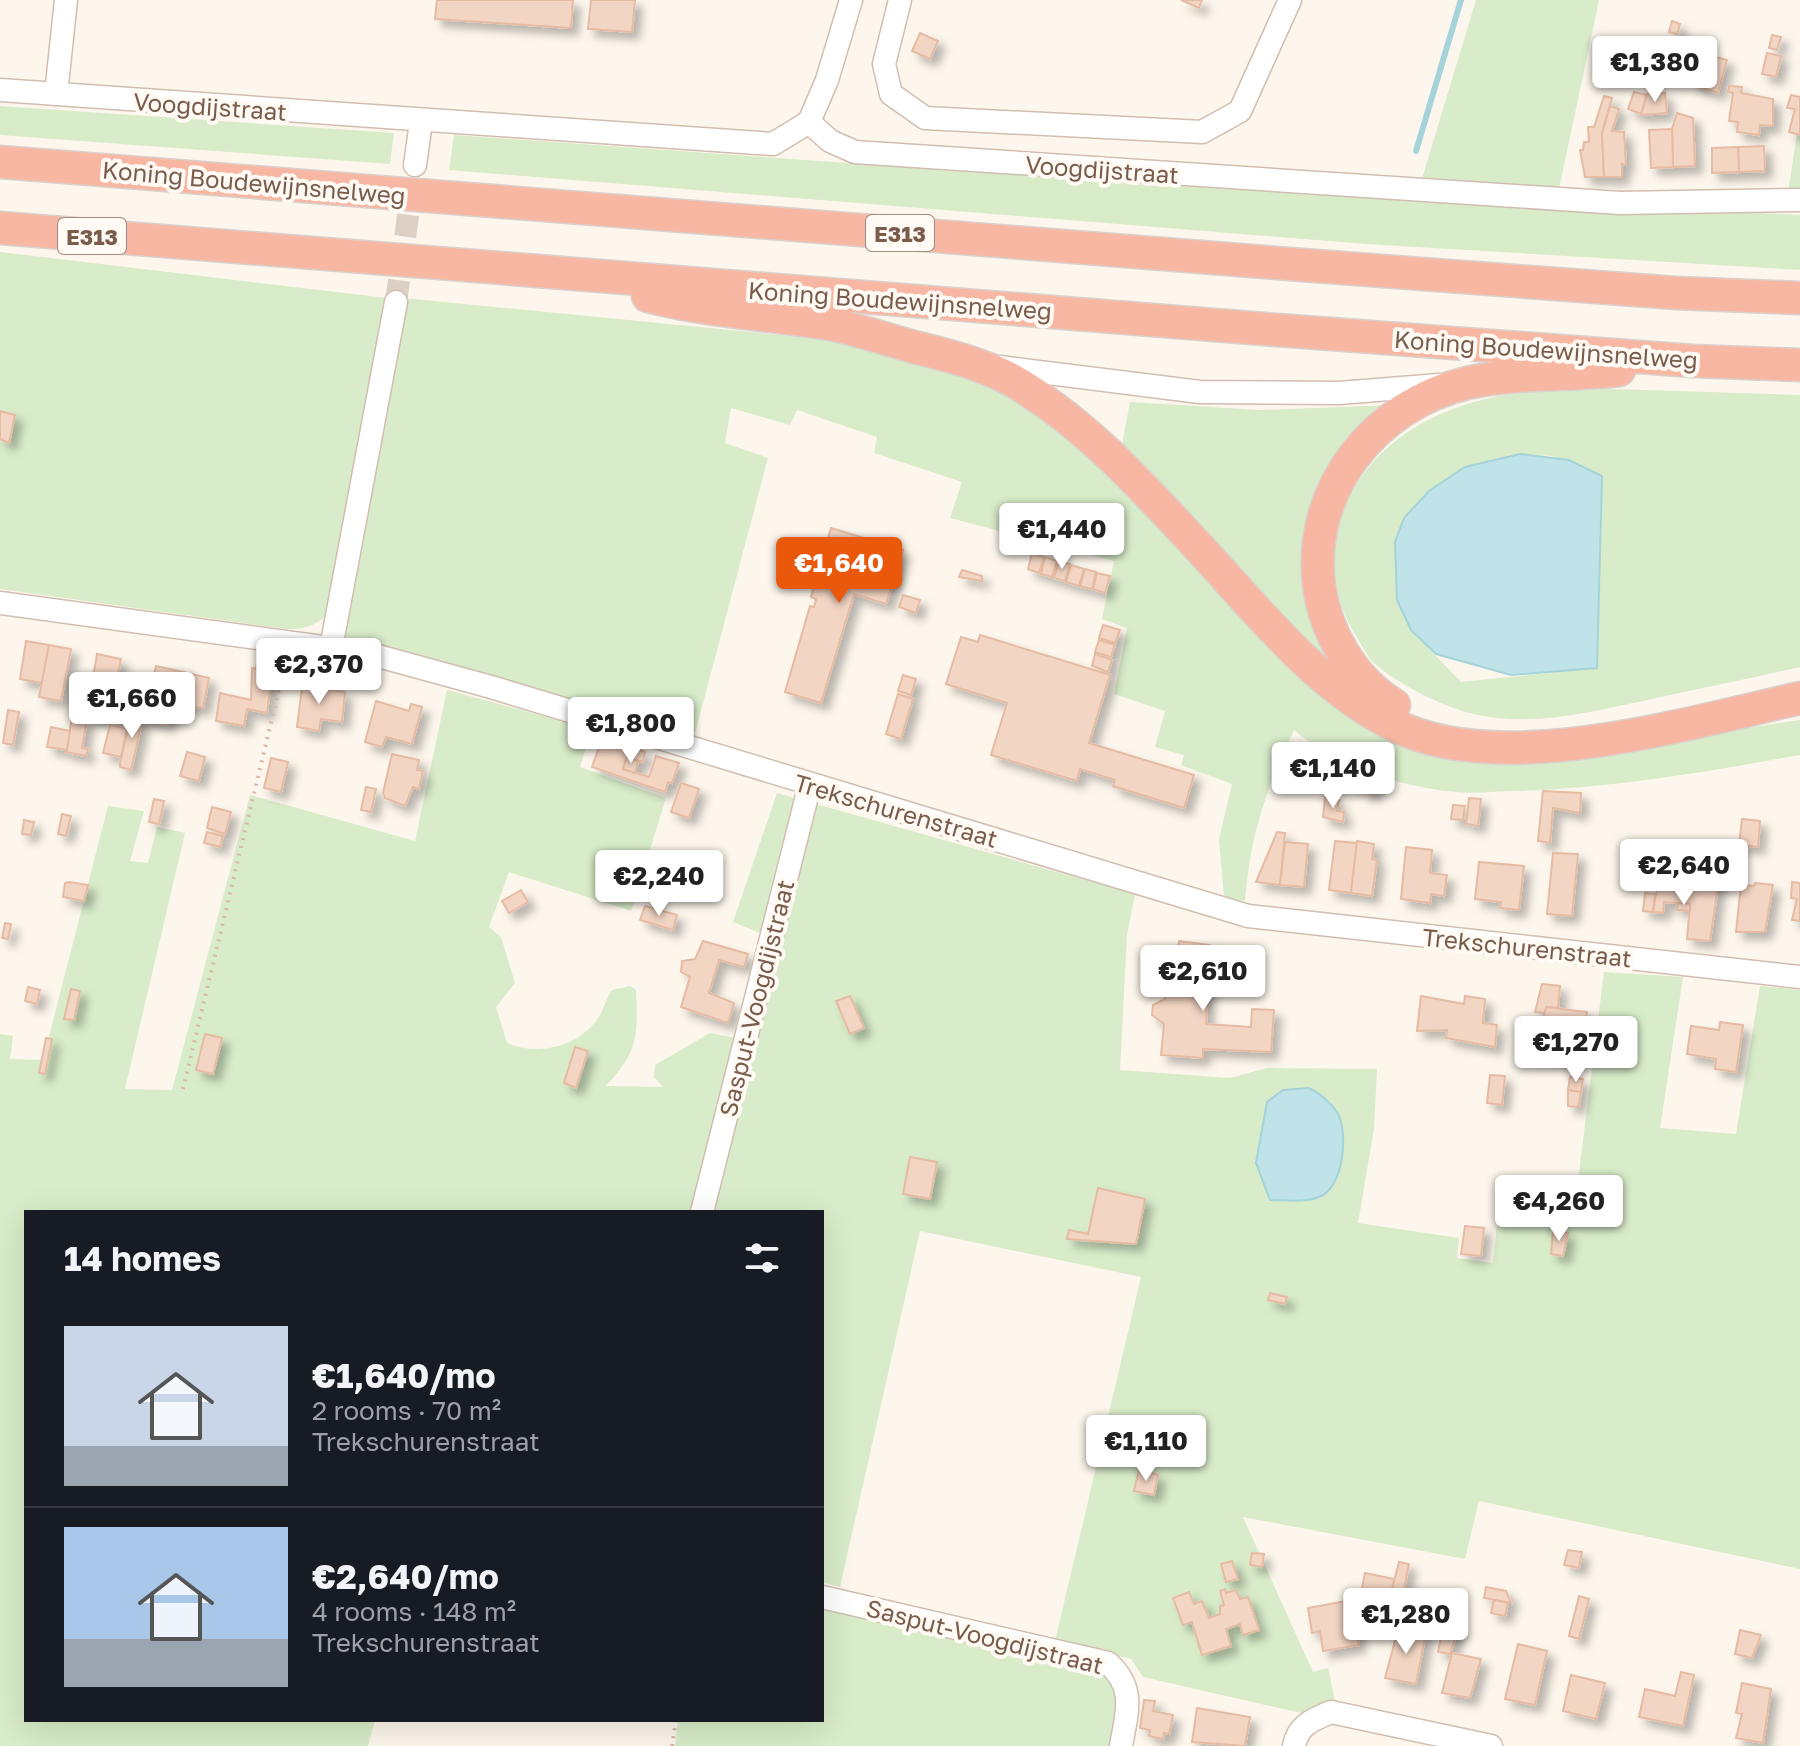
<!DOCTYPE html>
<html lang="en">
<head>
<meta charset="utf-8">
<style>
  :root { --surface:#171b24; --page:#242831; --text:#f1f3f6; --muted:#9ea1a6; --line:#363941; --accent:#ea580c }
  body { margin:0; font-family:"Golos Text",sans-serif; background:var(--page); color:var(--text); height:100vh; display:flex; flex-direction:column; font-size:30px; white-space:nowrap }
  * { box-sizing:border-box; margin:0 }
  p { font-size:26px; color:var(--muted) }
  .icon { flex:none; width:44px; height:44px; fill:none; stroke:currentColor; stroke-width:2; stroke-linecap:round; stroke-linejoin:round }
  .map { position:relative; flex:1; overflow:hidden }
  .details { position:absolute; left:24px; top:1210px; width:800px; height:512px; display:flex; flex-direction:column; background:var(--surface); border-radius:0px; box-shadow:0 8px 32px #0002 }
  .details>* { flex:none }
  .price { position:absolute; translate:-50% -68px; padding:0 18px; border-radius:8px; background:#fff; color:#222; font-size:26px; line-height:52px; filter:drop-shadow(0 2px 4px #0008) }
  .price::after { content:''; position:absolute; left:50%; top:48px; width:24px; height:18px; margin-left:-12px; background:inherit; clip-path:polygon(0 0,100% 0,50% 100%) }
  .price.on { background:var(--accent); color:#fff }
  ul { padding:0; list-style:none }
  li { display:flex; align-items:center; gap:24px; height:200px; padding:0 40px }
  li+li { border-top:2px solid var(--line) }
  li span { display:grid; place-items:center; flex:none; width:224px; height:160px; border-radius:0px; color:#555 }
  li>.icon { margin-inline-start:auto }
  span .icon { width:96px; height:96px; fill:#fffc; stroke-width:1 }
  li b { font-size:34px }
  h2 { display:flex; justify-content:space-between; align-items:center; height:96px; padding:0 40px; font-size:34px }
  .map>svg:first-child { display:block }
</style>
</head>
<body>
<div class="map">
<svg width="1800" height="1746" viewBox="0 0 1800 1746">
  <defs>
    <filter id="shadow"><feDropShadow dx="7" dy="7" stdDeviation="4" flood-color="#0004"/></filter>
  </defs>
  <rect width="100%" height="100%" fill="#fdf6ec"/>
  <g fill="#d8ecc9" fill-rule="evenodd">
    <polygon points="1476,0 1599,0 1559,189 1421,182"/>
    <polygon points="0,106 394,133 390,164 0,135"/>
    <polygon points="1800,114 1800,199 1787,199"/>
    <polygon points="454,135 890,166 1800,215 1800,270 1366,244 449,170"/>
    <path d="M0,252L387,298L328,614C314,627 304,629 286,629L0,589Z"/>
    <path d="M404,298L862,343L1005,392L1087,448L1382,730L1571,755L1800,720V755C1706,772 1612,788 1517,791C1497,791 1476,794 1456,792C1400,787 1336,766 1294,730C1265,793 1251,832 1245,901L1224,897L1219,839L1232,784L1181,765L1184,755L1155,747L1165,711L1114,694L1127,628L1102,619L1114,561L950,518L962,482L874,453L877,437L797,410L790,425L731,408L725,443L768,458L694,737L345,636L342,626Z"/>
    <path d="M1579,388L1800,395V667C1751,678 1701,688 1652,699C1594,711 1537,727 1478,715C1445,708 1401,686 1375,664C1368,658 1363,647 1358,639C1321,585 1329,509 1374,461C1429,402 1504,391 1579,388ZM1520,454L1552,456L1587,467L1597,668L1461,682L1411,630L1465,467Z"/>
    <polygon points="1130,402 1261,410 1393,405 1322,485 1337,673 1121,450"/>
    <path d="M447,690L592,729L580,767L666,798L631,911L509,872L489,927L501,937L515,983L496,1007L507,1043C540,1057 583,1046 601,1013C605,1005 607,998 612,990L630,986L636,990C638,1038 638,1051 606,1086L663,1087L654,1077L655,1065L710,1033L735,1038L692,1212H26V1720H375L368,1746H0V1034L13,1036L10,1059L43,1060L108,806L144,811L130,861L148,863L157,827L185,833L125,1089L172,1090L250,795L415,841Z"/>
    <path d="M777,793L1135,894L1127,935L1120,1070L1230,1078L1267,1068L1377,1069L1374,1129L1358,1223L1459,1238L1457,1258L1493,1263L1500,1195L1575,1205L1604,972L1683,977L1660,1128L1736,1134L1760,986L1800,990V1569L1479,1501L1465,1559L1243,1517L1313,1672L1328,1668L1335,1700L1301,1713L1143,1677L1131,1659L1055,1641L1141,1277L920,1231L840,1587L822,1582V1212H708L774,939L733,922ZM1309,1088C1363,1111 1335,1158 1320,1197L1270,1200L1256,1163L1267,1102L1283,1090Z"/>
    <polygon points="822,1603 1103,1673 1119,1695 1112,1746 675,1746 678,1720 822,1720"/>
  </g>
  <g fill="#bfe3e8" stroke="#a5d3da" stroke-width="2">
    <polygon points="1520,454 1569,460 1602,476 1597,668 1511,675 1436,654 1411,630 1397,600 1395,542 1404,518 1429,491 1465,467"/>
    <path d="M1309,1088C1319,1093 1330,1102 1337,1112C1349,1132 1344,1188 1319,1197C1305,1203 1284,1200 1270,1200L1256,1163L1267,1102L1283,1090Z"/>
  </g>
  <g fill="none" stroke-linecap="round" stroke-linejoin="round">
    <polyline stroke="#a5d3da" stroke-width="6" points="1416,151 1461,0"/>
  </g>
  <g fill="#f3d5c3" stroke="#e6bba3" stroke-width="2" filter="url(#shadow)">
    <polygon points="437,0 573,0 571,28 435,19"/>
    <polygon points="591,0 635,0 632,32 588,29"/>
    <polygon points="1181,0 1202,0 1199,8"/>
    <polygon points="1672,21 1680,24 1677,34 1669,32"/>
    <polygon points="920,33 938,41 930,59 912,51"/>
    <polygon points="1772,35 1781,37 1777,50 1769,48"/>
    <polygon points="1668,40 1677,43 1673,60 1664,58"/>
    <polygon points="1701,53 1727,60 1718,93 1692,85"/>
    <polygon points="1767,53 1781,56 1776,77 1762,74"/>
    <polygon points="1729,86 1742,87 1741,93 1773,99 1773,126 1760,125 1759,135 1737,132 1738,122 1729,121 1733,93 1728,92"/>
    <polygon points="1634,92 1647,95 1641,114 1628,109"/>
    <polygon points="1665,93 1667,113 1641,115 1647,94"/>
    <polygon points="1791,95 1800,97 1800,135 1789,132 1795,109 1787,108"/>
    <polygon points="1604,96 1612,98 1602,133 1604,177 1585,177 1580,150 1583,150 1584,142 1589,142 1588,127 1594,127"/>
    <polygon points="1610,106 1619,109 1612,131 1624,132 1626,165 1622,164 1622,177 1604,177 1602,133"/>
    <polygon points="1677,113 1693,118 1695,166 1673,167 1672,129"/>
    <polygon points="1672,129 1673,167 1651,168 1649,130"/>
    <polygon points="1764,146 1765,171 1739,172 1738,147"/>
    <polygon points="1738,147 1739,172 1712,173 1712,148"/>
    <polygon points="0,411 15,415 9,443 0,439"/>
    <polygon points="831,528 903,550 886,604 854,594 821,703 785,692 810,606 814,607 816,599 811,597"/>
    <polygon points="1032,553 1044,557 1039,573 1028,569"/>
    <polygon points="1045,557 1057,561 1052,577 1041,574"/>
    <polygon points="1059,561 1070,564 1065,581 1054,578"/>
    <polygon points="1071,565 1084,569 1079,586 1066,582"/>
    <polygon points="1085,569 1096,572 1092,589 1080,586"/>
    <polygon points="962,570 982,576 982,581 959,577"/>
    <polygon points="1097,573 1110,576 1105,593 1093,589"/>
    <polygon points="903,595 920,600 916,613 899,607"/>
    <polygon points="1103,625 1120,630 1115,643 1099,638"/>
    <polygon points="980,635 1110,675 1089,743 1194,775 1184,808 1113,786 1115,780 1080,769 1077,781 991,755 1007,703 946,684 961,637 978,642"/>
    <polygon points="1099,640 1115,645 1111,657 1095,652"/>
    <polygon points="26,641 49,645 42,683 20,679"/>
    <polygon points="49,645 71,649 61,701 39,697"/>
    <polygon points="97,654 121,659 118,675 125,676 118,721 87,715"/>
    <polygon points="1095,654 1112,660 1108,672 1092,666"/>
    <polygon points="263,657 274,660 267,713 247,709 244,726 216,721 220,693 251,700 252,668 256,669 258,658"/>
    <polygon points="156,666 183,672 168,725 145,720"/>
    <polygon points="183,672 209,678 203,708 175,705"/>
    <polygon points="903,675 916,679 911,695 898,691"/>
    <polygon points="303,680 322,683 321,688 345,692 342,722 321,719 319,731 297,727"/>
    <polygon points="898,694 913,699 901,739 886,734"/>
    <polygon points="376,701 409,711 411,704 422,707 412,744 386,737 382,747 365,742"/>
    <polygon points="8,710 19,712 13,745 3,743"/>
    <polygon points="132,710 144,713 131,770 120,767 120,763"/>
    <polygon points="72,717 87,720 82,748 88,749 86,756 66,752"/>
    <polygon points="110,725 127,729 121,757 103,753"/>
    <polygon points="51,727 70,731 67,750 47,747"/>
    <polygon points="602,739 645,752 643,762 627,757 623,769 649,777 656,756 679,763 672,783 668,782 665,792 592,767"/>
    <polygon points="187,752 205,757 199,781 180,776"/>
    <polygon points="392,754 419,760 417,770 423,771 419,789 413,787 405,806 385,798 383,793"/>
    <polygon points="627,757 638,761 635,773 623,769"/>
    <polygon points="271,758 288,762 281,792 264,788"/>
    <polygon points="1351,771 1363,773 1362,784 1350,782"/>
    <polygon points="1365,773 1376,775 1374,794 1363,793"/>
    <polygon points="681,783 699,789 689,818 671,812"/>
    <polygon points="366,787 376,789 371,812 361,810"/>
    <polygon points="1543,791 1581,793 1580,813 1553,808 1550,843 1538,841"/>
    <polygon points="1325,798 1339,800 1337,811 1344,812 1343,822 1323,817"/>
    <polygon points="1469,798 1481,799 1478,826 1466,824"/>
    <polygon points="154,799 164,801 159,824 149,822"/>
    <polygon points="1453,805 1465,806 1463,820 1451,819"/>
    <polygon points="212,807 231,812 225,834 207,828"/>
    <polygon points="62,814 71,816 66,836 58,834"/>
    <polygon points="1742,819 1760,821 1758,847 1739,845"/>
    <polygon points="24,820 34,822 31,835 22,834"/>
    <polygon points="207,832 223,836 220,847 204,843"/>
    <polygon points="1277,832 1285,833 1280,885 1256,882"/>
    <rect x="1636" y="840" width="14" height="10"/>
    <polygon points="1335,841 1357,843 1351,893 1329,890"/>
    <polygon points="1357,841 1374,844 1372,859 1377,860 1372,896 1351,893"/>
    <polygon points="1285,842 1308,844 1304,887 1280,885"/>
    <polygon points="1406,847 1432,850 1430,873 1447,875 1444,896 1431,894 1430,903 1401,899"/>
    <polygon points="1697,850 1723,852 1710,941 1687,939 1690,904 1664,902 1663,913 1653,912 1659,877 1693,880"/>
    <polygon points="1553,853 1578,854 1572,916 1547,914"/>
    <polygon points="1479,862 1524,866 1519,910 1500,908 1501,902 1475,899"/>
    <polygon points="69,882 88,885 84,901 63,897 65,883"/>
    <polygon points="1792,882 1800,883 1800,921 1792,920 1797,899 1791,898"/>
    <polygon points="1755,883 1773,885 1765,932 1736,932 1741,885 1754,886"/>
    <polygon points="521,890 528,902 509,913 502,901"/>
    <polygon points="1645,893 1655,894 1653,912 1643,911"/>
    <polygon points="1678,903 1690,904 1690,911 1677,910"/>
    <polygon points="645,906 677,915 673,930 640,920"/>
    <polygon points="5,923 11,924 8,939 2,938"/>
    <polygon points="703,941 748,954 744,967 719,960 709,993 734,1003 728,1023 681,1007 690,977 681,972 682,961 695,959"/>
    <polygon points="1179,941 1210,945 1206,1024 1251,1027 1252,1009 1274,1010 1271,1052 1203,1049 1203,1058 1161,1055 1164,1024 1152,1015 1153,1005 1165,999 1167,978 1175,979"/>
    <polygon points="1542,984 1560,986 1558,1008 1546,1007 1545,1013 1535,1012"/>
    <polygon points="28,987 40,990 37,1004 25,1001"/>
    <polygon points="71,989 80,991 74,1020 64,1019"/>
    <polygon points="850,996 864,1028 850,1034 836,1001"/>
    <polygon points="1421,996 1464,1004 1465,996 1485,999 1483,1023 1497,1025 1495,1047 1446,1038 1447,1030 1417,1031"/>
    <polygon points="1546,1007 1587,1012 1584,1036 1575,1037 1573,1060 1530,1055 1532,1038 1539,1039"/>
    <polygon points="1720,1022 1743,1025 1736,1072 1715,1069 1716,1059 1687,1054 1691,1026 1719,1030"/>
    <polygon points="205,1034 222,1038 213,1074 196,1070"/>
    <polygon points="46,1038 52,1039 45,1074 39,1073"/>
    <polygon points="575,1047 588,1051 576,1088 564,1083"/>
    <polygon points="1490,1075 1505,1076 1502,1105 1487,1103"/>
    <polygon points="1570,1077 1583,1079 1581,1092 1568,1090"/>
    <polygon points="1568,1090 1581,1092 1578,1107 1568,1106"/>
    <polygon points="910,1157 937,1162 930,1199 903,1194"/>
    <polygon points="1098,1188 1145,1199 1136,1244 1067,1239 1069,1230 1088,1234"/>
    <polygon points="1465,1226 1484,1228 1481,1256 1461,1254"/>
    <polygon points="1553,1231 1568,1233 1563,1256 1551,1254"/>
    <polygon points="1270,1293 1287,1297 1285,1304 1268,1300"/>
    <polygon points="1139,1470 1158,1475 1154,1495 1134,1491"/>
    <polygon points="1568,1550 1582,1552 1579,1568 1564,1565"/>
    <polygon points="1252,1553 1264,1554 1262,1567 1250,1565"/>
    <polygon points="1232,1561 1238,1579 1226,1582 1221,1564"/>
    <polygon points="1399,1562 1409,1564 1402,1598 1390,1596"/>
    <polygon points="1365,1573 1394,1579 1390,1598 1361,1593"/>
    <polygon points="1486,1587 1506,1591 1511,1603 1484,1598"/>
    <polygon points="1225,1589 1226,1593 1236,1590 1240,1599 1248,1597 1259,1630 1243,1635 1240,1624 1226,1629 1231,1646 1202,1655 1192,1622 1183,1625 1173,1598 1189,1592 1194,1604 1202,1601 1209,1618 1220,1614 1220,1606 1224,1605 1220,1591"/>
    <polygon points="1579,1596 1589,1599 1579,1639 1569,1636"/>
    <polygon points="1352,1600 1359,1645 1323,1651 1320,1631 1312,1633 1308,1608"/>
    <polygon points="1494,1600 1508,1603 1505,1616 1491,1613"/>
    <polygon points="1444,1623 1459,1626 1450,1654 1438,1652"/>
    <polygon points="1399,1626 1407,1628 1405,1639 1408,1628 1426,1632 1416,1684 1385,1678"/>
    <polygon points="1740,1630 1761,1635 1752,1658 1735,1654"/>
    <polygon points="1518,1644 1547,1651 1535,1705 1505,1699"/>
    <polygon points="1452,1653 1481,1659 1470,1698 1442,1693"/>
    <polygon points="1681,1672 1694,1675 1683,1726 1639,1717 1645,1689 1675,1696"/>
    <polygon points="1571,1675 1605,1683 1596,1719 1563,1711"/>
    <polygon points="1742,1683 1771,1689 1763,1743 1736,1738 1742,1714 1736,1713"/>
    <polygon points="1144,1700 1155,1701 1153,1711 1173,1715 1169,1734 1164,1733 1163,1739 1149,1736 1150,1730 1140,1728"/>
    <polygon points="1197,1708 1250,1717 1245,1746 1192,1742"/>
  </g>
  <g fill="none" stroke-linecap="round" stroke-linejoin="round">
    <polyline stroke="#dcd0c4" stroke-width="22" stroke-dasharray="22 11" stroke-linecap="butt" points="396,302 413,180"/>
    <g stroke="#d1beb0" stroke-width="25">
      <g id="minor">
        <polyline points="900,0 884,64 891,94 925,118 1202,132 1240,111 1290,0"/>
        <polyline points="0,90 773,144 809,122 827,80 851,0"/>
        <polyline points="56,94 66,0"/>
        <polyline points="809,122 830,141 855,152 1620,203 1800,200"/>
        <polyline points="415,165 421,122"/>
        <polyline points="1000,367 1200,392 1339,393 1439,385"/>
        <polyline points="0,603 367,653 491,687 1248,916 1800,977"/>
        <polyline points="331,648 396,302"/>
        <polyline points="702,1212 810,784"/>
        <path d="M822,1597L1108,1663C1136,1688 1127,1712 1121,1746"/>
        <path d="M1294,1746C1298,1725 1312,1720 1331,1712L1491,1746"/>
      </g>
    </g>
    <g stroke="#dad1cd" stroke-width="35">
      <g id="highway">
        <polyline points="0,162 1289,264 1676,293 1800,298"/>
        <polyline points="0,228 1277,330 1693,361 1800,365"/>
        <path d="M648,296C705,311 764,314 823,323C855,328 887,340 918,348C954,357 990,366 1022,386C1094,431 1148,493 1205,554C1262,616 1318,687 1394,725C1501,779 1688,723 1800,698"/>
        <path d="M1394,705C1352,680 1325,631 1319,585C1307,489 1375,405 1467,383C1516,372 1569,376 1619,370"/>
      </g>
    </g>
    <g stroke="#d9b8a5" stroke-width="4" stroke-dasharray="2 6" stroke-linecap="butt">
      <polyline points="183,1089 286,660"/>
      <polyline points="672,1746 676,1720"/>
    </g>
    <use href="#minor" stroke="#fff" stroke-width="22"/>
    <use href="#highway" stroke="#f7b7a3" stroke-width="32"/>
  </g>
  <g text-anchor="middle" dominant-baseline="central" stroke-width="8" stroke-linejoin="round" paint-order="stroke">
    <g fill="#fffaf3" stroke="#a28b7f" stroke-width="2">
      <rect x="866" y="215" width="68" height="36" rx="6"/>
      <rect x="58" y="218" width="68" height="36" rx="6"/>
    </g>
    <g font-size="22" font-weight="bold" fill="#7a5c4d">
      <text x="900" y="233">E313</text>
      <text x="92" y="236">E313</text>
    </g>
    <g font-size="24" fill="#7a5c4d" stroke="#fffaf3">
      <text transform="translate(210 106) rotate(4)">Voogdijstraat</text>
      <text transform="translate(1102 169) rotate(4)">Voogdijstraat</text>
      <text transform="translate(254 182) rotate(5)">Koning Boudewijnsnelweg</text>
      <text transform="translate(900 300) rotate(4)">Koning Boudewijnsnelweg</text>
      <text transform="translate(1546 349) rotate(4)">Koning Boudewijnsnelweg</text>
      <text transform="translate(896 810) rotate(16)">Trekschurenstraat</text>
      <text transform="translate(1527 947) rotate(6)">Trekschurenstraat</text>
      <text transform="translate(756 998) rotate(-76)">Sasput-Voogdijstraat</text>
      <text transform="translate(985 1636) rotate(14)">Sasput-Voogdijstraat</text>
    </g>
  </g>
</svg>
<b class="price" style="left:1655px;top:104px">€1,380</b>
<b class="price" style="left:1062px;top:571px">€1,440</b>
<b class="price on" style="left:839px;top:605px">€1,640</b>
<b class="price" style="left:319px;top:706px">€2,370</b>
<b class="price" style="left:132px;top:740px">€1,660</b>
<b class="price" style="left:631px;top:765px">€1,800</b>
<b class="price" style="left:1333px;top:810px">€1,140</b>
<b class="price" style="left:1684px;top:907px">€2,640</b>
<b class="price" style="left:659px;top:918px">€2,240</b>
<b class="price" style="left:1203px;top:1013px">€2,610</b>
<b class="price" style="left:1576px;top:1084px">€1,270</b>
<b class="price" style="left:1559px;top:1243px">€4,260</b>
<b class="price" style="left:1146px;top:1483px">€1,110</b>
<b class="price" style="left:1406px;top:1656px">€1,280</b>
<section class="details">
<h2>14 homes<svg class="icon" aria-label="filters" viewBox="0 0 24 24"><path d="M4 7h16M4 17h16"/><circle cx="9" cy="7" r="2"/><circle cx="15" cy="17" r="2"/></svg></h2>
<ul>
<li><span style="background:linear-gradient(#c9d6e8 75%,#9aa5b1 0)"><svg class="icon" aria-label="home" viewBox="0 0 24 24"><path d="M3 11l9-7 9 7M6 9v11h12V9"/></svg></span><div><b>€1,640/mo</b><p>2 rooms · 70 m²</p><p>Trekschurenstraat</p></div></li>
<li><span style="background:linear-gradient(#a9c7e8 70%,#9aa5b1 0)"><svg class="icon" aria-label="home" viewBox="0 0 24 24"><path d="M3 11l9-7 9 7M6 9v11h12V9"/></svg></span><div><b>€2,640/mo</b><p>4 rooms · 148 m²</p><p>Trekschurenstraat</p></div></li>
</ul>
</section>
</div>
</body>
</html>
